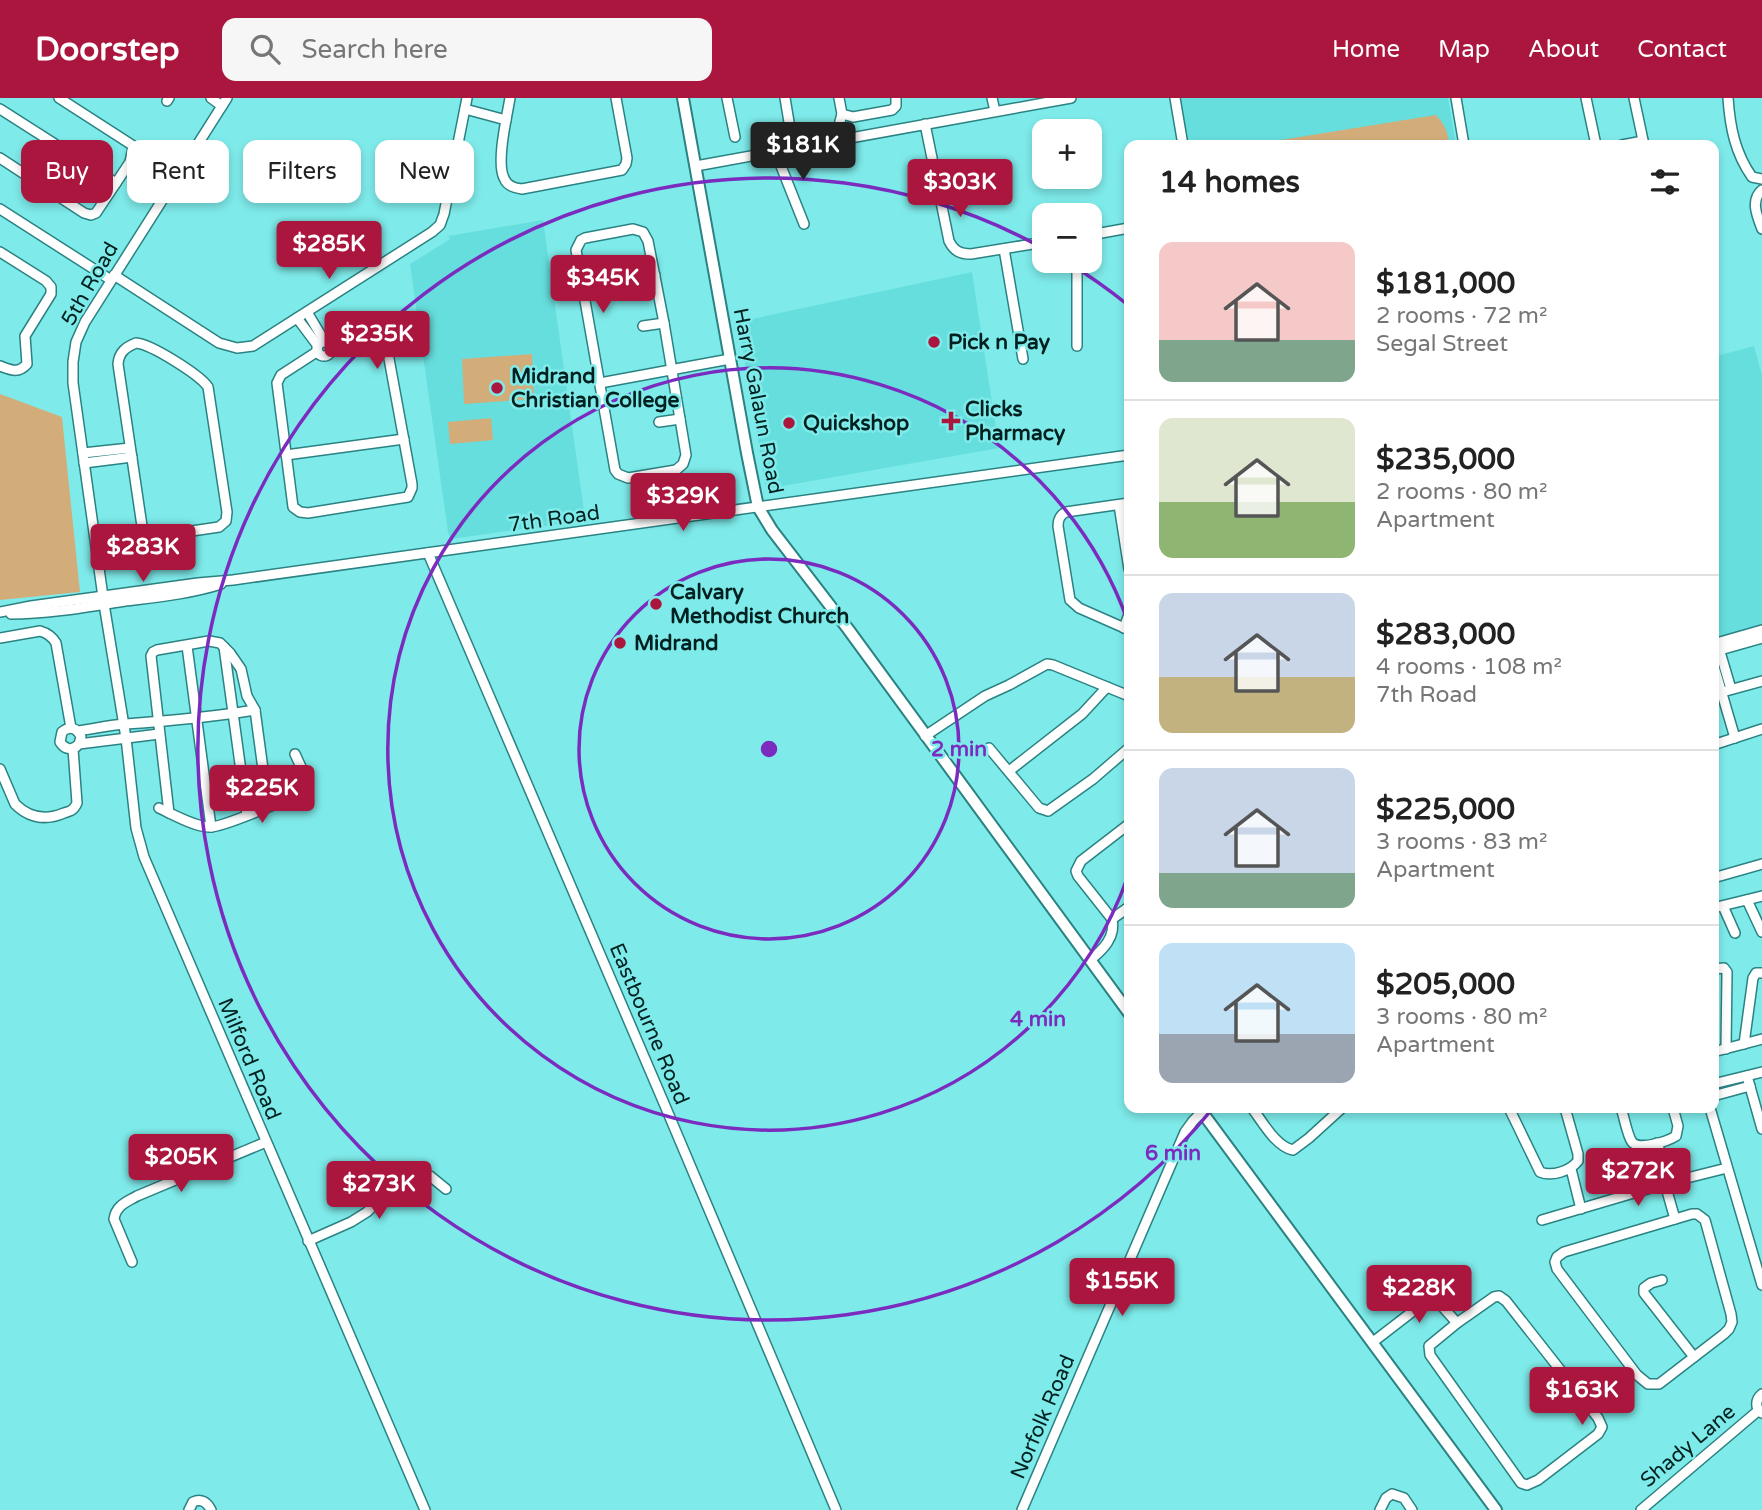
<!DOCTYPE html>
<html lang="en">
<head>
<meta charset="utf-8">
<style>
  :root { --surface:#fff; --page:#f6f6f6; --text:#222; --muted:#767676; --line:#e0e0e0; --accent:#ab163e }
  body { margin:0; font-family:"Varela Round",sans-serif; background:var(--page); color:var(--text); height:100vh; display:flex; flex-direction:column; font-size:26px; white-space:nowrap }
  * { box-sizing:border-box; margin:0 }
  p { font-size:23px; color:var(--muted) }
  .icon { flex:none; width:38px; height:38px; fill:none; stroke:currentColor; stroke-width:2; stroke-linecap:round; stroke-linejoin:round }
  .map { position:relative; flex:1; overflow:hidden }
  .side { position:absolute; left:1124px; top:42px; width:595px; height:973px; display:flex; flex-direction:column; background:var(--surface); border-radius:14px; box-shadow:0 4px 10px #0003 }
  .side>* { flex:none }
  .top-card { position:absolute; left:21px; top:42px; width:665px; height:63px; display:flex; gap:14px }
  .buttons { position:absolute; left:1032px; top:21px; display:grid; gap:14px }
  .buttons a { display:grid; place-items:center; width:70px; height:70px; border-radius:14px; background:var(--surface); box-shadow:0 4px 10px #0003; font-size:35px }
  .price { position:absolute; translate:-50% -60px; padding:0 16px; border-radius:7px; background:var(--accent); color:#fff; font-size:23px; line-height:46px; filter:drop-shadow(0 2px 4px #0008) }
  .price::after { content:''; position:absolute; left:50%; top:42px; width:21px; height:16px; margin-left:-10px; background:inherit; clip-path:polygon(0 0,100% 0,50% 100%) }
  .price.on { background:#222; color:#fff }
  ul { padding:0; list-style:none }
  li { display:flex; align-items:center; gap:21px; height:175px; padding:0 35px }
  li+li { border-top:2px solid var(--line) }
  li span { display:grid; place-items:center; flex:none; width:196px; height:140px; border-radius:14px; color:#555 }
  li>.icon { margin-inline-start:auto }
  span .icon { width:84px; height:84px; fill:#fffc; stroke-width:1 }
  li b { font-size:30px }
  h2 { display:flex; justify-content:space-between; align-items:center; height:84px; padding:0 35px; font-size:30px }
  .pill { padding:0 24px; border-radius:14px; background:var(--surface); box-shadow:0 4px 10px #0003; font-size:24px; line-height:63px }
  .pill.on { background:var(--accent); color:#fff }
  header { display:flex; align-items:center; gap:42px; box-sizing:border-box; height:98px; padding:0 35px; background:var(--accent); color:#fff }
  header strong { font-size:33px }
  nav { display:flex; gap:38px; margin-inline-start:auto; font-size:24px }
  .search { width:490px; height:63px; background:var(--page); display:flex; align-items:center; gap:18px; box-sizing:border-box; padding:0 24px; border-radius:14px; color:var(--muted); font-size:26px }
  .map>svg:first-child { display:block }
</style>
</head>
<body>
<header>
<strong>Doorstep</strong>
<div class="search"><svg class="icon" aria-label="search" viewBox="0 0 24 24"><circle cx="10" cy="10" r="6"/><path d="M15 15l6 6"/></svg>Search here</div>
<nav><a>Home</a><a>Map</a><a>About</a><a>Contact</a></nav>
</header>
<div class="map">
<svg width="1762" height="1412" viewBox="0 0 1762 1412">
  <rect width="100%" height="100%" fill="#7eebea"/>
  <g fill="#66dedd">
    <polygon points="1179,0 1448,0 1456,47 1185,47"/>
    <polygon points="543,122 584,413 558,417 558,426 451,441 448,434 410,166 447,143 450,141 448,138"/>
    <polygon points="972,174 999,350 766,391 738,224"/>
    <polygon points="1754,248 1762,277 1762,526 1713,540 1713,259"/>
  </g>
  <g fill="#d3ad79">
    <path d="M1436,17C1445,27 1448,34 1449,47H1250Z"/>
    <polygon points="532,256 534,301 464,306 462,261"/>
    <polygon points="0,296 62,319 80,494 0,502"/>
    <polygon points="491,320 493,342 450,346 448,324"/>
  </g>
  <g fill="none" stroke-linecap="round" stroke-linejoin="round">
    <g stroke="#2b8282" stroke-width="12">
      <g id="minor">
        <polyline points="211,0 222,8"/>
        <polyline points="227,0 85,224 76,244 73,264 73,285 104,506 126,640 136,730 144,759 425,1412"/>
        <path d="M510,0C507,18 496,64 504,80C507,88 514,90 522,91L622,72L626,66L627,60L616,0"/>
        <polyline points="727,0 735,39"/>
        <polyline points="785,0 790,30"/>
        <polyline points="839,0 842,16 838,31 840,42"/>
        <polyline points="992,0 995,13"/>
        <polyline points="1175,0 1183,47"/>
        <polyline points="1456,0 1464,47"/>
        <polyline points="1586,0 1596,47"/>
        <polyline points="1634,0 1644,47"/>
        <path d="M1728,0C1730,29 1735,55 1752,79L1762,81"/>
        <polyline points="167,3 169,0"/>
        <polyline points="0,11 116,85"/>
        <polyline points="465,11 506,22"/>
        <polyline points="842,16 853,19 892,12 896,8 896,0"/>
        <path d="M925,26L949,143C954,153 960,156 971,156L1045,144"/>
        <polyline points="1622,47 1643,43"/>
        <polyline points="775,53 804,126"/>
        <polyline points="0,60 84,115 91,117 96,115 130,64 133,50 132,47 59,0"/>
        <polyline points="130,64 171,88"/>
        <polyline points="696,68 1071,0"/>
        <path d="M1762,92C1750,102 1757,118 1762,131"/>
        <polyline points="0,111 111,182"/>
        <polygon points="633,131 643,134 648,143 664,225 686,357 683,366 676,372 628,380 618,376 615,372 576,152 581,142 585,140"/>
        <polyline points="1090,137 1129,130"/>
        <polyline points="1004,151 1023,261"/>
        <path d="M0,154L46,183L51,189V196L25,238L27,266C18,276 11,272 0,268"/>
        <polyline points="1077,163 1077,248"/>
        <polyline points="114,177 219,245 237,250 253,248 432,134 440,127 444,116 467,0"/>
        <polyline points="633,181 655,177"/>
        <polyline points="307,214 325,244"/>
        <polyline points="297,220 318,248"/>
        <polyline points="643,228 664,225"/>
        <circle cx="324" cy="251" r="7"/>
        <path d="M136,245C151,246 200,277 208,289L227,414L226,423L219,429L158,438L147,435L142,428L118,266C119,254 126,249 136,245Z"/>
        <polyline points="318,253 281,277 277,285 293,409 300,414 308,415 408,399 412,390 412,386 383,228 378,223 369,224 331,250"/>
        <polyline points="600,285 730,261"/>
        <polyline points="659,324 680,321"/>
        <polyline points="83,355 130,350"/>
        <polyline points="286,357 404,341"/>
        <polyline points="84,365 132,359"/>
        <path d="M1129,405L1066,414C1060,417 1058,421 1058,428L1070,502L1079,510L1129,532"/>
        <polyline points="1119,407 1129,471"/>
        <polyline points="428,455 663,1003 836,1412"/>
        <polyline points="0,514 31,508 198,485 233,482 1129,357"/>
        <path d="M11,516C49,516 87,509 125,503C157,499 190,496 221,486"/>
        <polyline points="1124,530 1129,516"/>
        <path d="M0,540L40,533C47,535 52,538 56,545L71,630"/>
        <polyline points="1713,546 1762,532"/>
        <polyline points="1718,547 1731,591"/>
        <polyline points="187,548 211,729"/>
        <polyline points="224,549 247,717"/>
        <polyline points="1713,554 1762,540"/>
        <polyline points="1713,565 1735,640"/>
        <polyline points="1726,593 1762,583"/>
        <path d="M77,633C93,631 109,627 126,626C169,623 212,619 255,612"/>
        <polyline points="925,638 985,598 1009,587 1047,566 1053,567 1129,598"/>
        <path d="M79,646L81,639C77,629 69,628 62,634L60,644C65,652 73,653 79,646L159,636"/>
        <polyline points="1713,647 1762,631"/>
        <polyline points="989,650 1039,710 1048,713 1093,681 1129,650"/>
        <path d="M0,671L15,706C29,720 45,723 64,715C71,713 74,712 77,705L73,651"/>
        <polyline points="1009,673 1082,616 1107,589"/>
        <path d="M159,710C172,716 195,729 209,729C222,730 293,699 305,692L308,686L307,682L295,656"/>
        <polyline points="169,715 151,558 153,554 157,552 209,543 220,545 230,555 241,571 247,598 255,612 268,708"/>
        <polyline points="1129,726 1081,763 1076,773 1078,778 1112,821 1129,809"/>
        <polyline points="1713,780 1762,766"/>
        <polyline points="1747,802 1762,834"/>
        <polyline points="1723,808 1735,835"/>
        <polyline points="1713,810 1762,798"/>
        <path d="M1090,862C1103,852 1116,839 1112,821"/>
        <polyline points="1713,871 1724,870 1727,874 1726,951"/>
        <polyline points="1744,946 1753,880 1756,875 1762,875"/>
        <polyline points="1713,954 1762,941"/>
        <polyline points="1747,978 1762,1031"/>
        <polyline points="1713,986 1762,974"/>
        <polyline points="1713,998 1750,988"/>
        <path d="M1252,1010C1262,1023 1276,1049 1293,1052L1309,1040L1342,1010"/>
        <path d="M1509,1010L1540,1074C1552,1079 1570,1073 1578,1063V1056L1565,1010"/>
        <path d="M1621,1010C1624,1018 1627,1037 1632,1044C1639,1053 1668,1043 1676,1038L1678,1028L1673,1010"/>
        <polyline points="1710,1010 1762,1187"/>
        <polyline points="1657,1045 1671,1084"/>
        <polyline points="1571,1071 1581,1111"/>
        <polyline points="1665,1086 1675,1121"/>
        <polygon points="1692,1116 1697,1116 1705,1122 1731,1216 1732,1224 1729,1231 1724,1236 1659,1286 1648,1286 1637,1277 1557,1171 1555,1164 1557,1159 1564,1154"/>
        <polyline points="1542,1122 1671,1084 1727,1070"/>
        <polyline points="308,1143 351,1124 367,1114 393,1088 402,1082 419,1077 430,1078 446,1091"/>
        <path d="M132,1164L114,1121C116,1107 127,1104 137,1098L266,1044"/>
        <polyline points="1662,1182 1651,1185 1644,1190 1644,1195 1694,1259"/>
        <polyline points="1433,1198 1457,1225"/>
        <polygon points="1499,1198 1506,1203 1598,1320 1602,1329 1598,1336 1538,1382 1527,1387 1521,1385 1430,1257 1429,1248 1457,1225 1494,1199"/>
        <polyline points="1373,1244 1447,1187"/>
        <path d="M1762,1296C1755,1302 1755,1310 1762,1315"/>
        <path d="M189,1412L193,1404C201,1400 207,1404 211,1412"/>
        <polyline points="1022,1412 1185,1034 1193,1023 1202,1014"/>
        <polyline points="1380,1412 1386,1400 1392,1396 1404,1400 1412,1412"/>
        <polyline points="1641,1412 1759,1312"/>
      </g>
    </g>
    <g stroke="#2b8282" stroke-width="14">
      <g id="major">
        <polyline points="683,0 747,355 758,409 772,432 848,531 1129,915"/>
        <polyline points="1199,1010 1496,1412"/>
      </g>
    </g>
    <use href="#minor" stroke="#fff" stroke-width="9"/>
    <use href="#major" stroke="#fff" stroke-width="10"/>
  </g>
  <g fill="none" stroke="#7b2cbf" stroke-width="3.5">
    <circle cx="769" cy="651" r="190"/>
    <path d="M1128 778A381 381 0 1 1 1128 524"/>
    <path d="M1213 1010A571 571 0 1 1 1041 149M1067 164A571 571 0 0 1 1128 207"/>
  </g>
  <g fill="#ab163e" stroke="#7eebea" stroke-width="2.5">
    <circle cx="934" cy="244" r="7"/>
    <circle cx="497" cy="290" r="7"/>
    <path d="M947.5 312.5h7v7h7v7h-7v7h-7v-7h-7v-7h7z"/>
    <circle cx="789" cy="325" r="7"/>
    <circle cx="656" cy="506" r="7"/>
    <circle cx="620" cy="545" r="7"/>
  </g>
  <g text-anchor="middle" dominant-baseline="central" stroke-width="5" stroke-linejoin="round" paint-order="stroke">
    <g font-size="21" fill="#002120" stroke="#7eebea">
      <text transform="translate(90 186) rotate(-60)">5th Road</text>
      <text transform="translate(758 303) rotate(79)">Harry Galaun Road</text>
      <text transform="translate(554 421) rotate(-8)">7th Road</text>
      <text transform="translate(649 926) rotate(67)">Eastbourne Road</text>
      <text transform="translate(249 961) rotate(67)">Milford Road</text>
      <text transform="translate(1043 1319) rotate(-67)">Norfolk Road</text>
      <text transform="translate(1688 1348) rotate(-40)">Shady Lane</text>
    </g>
    <g font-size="21" font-weight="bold" fill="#002120" stroke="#7eebea" text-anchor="start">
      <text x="948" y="244">Pick n Pay</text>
      <text x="511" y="278">Midrand<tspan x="511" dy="24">Christian College</tspan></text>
      <text x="965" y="311">Clicks<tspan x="965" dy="24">Pharmacy</tspan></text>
      <text x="803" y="325">Quickshop</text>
      <text x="670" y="494">Calvary<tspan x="670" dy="24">Methodist Church</tspan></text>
      <text x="634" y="545">Midrand</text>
    </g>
  </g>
  <circle cx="769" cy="651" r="10" fill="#7b2cbf" stroke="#7eebea" stroke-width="3.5"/>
  <g font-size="21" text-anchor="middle" font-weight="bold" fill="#7b2cbf" stroke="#7eebea" stroke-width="5" stroke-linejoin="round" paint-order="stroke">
    <text x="959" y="658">2 min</text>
    <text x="1038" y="928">4 min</text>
    <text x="1173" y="1062">6 min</text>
  </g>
</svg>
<div class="buttons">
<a>+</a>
<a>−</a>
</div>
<b class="price on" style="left:803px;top:84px">$181K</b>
<b class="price" style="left:960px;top:121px">$303K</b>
<b class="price" style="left:329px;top:183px">$285K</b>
<b class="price" style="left:603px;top:217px">$345K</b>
<b class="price" style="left:377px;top:273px">$235K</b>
<b class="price" style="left:683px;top:435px">$329K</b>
<b class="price" style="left:143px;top:486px">$283K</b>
<b class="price" style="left:262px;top:727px">$225K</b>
<b class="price" style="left:181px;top:1096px">$205K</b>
<b class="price" style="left:1638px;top:1110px">$272K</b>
<b class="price" style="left:379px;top:1123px">$273K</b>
<b class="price" style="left:1122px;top:1220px">$155K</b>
<b class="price" style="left:1419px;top:1227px">$228K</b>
<b class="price" style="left:1582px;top:1329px">$163K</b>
<div class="top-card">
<a class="pill on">Buy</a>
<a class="pill">Rent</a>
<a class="pill">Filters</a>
<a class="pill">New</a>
</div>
<section class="side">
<h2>14 homes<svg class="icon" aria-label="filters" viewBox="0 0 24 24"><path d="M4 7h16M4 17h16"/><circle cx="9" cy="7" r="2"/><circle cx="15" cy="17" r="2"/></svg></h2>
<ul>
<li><span style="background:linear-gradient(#f6c9c9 70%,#7fa58c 0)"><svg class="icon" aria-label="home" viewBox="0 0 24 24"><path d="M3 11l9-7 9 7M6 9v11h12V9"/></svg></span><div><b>$181,000</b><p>2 rooms · 72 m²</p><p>Segal Street</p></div></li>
<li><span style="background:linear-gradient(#dfe7d0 60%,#8fb573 0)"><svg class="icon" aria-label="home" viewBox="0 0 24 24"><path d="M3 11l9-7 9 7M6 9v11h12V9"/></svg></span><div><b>$235,000</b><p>2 rooms · 80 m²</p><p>Apartment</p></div></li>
<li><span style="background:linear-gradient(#c9d6e8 60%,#c2b280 0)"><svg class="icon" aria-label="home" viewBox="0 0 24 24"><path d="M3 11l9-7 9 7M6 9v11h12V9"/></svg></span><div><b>$283,000</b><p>4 rooms · 108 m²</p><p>7th Road</p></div></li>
<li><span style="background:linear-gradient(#c9d6e8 75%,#7fa58c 0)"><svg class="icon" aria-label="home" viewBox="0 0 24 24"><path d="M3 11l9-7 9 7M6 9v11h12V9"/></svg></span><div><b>$225,000</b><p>3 rooms · 83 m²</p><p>Apartment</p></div></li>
<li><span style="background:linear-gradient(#bfe0f5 65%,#9aa5b1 0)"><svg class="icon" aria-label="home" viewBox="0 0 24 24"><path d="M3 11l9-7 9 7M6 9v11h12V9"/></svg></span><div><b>$205,000</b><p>3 rooms · 80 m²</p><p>Apartment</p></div></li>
</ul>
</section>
</div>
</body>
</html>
